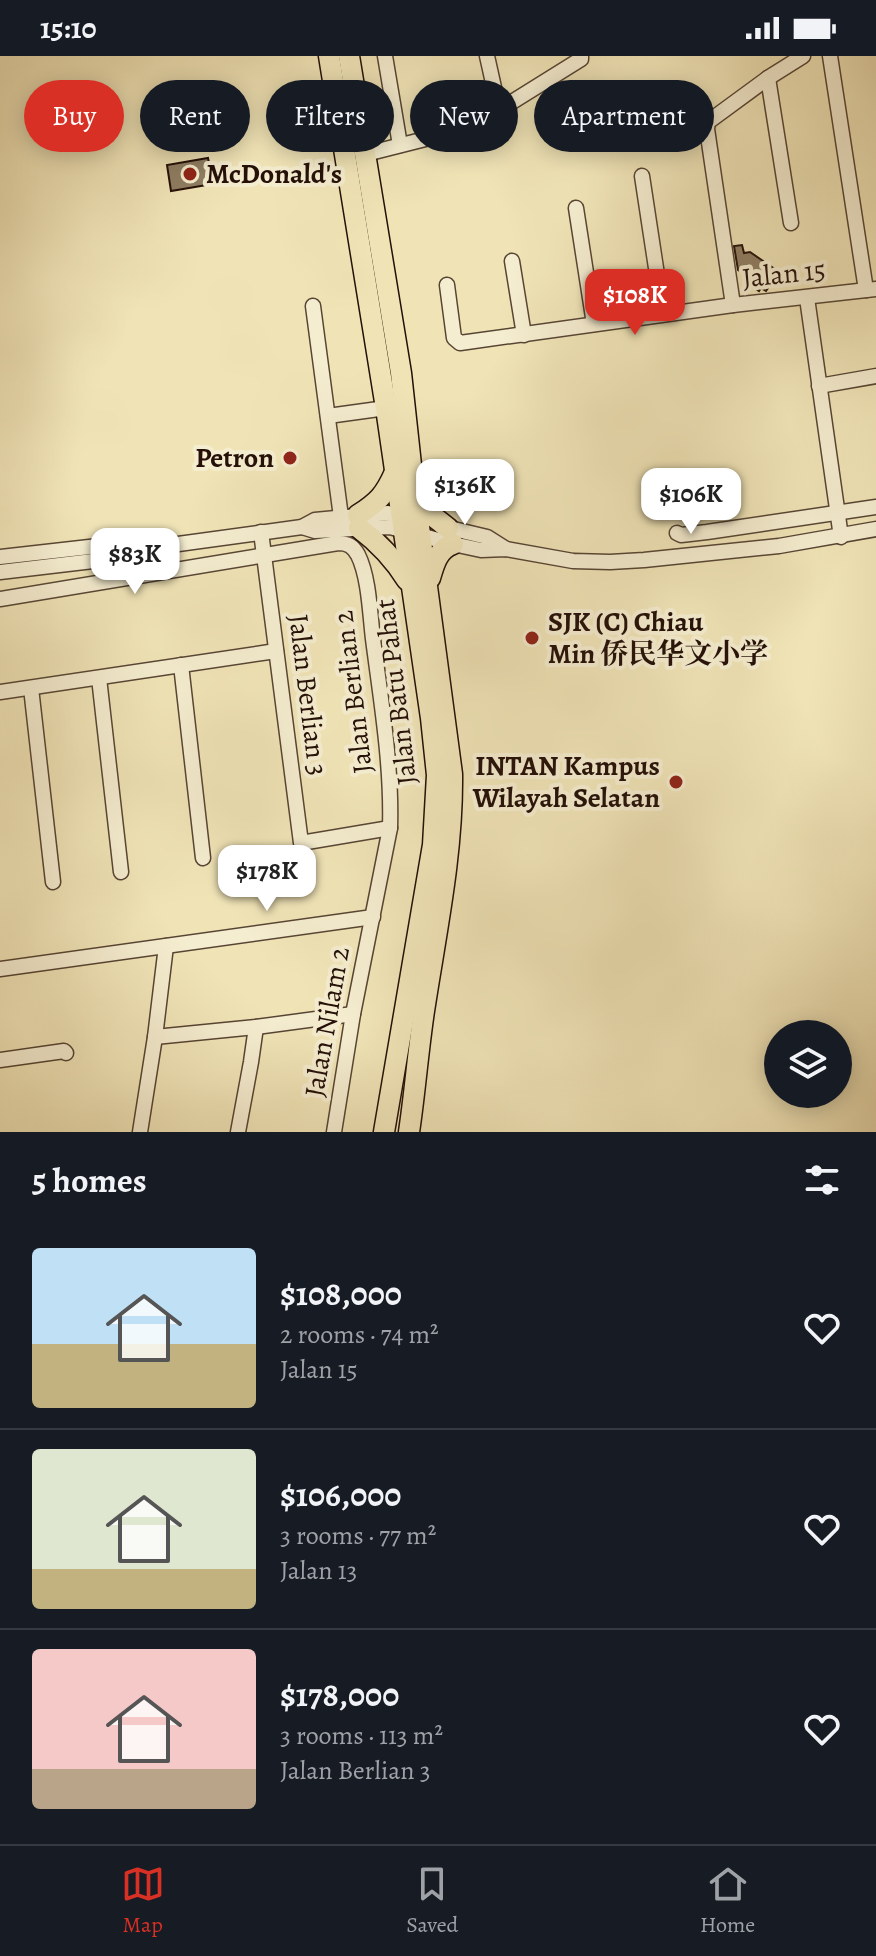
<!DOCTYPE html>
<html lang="en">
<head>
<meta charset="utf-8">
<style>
  :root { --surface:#171b24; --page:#20242c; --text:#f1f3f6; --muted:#9ea1a6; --line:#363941; --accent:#d93025 }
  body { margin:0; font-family:Alegreya,"Noto Serif SC",serif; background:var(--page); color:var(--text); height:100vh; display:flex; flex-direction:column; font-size:30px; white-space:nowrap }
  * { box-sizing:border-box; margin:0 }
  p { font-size:26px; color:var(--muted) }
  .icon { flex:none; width:44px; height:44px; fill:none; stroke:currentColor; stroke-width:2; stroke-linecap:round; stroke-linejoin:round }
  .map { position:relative; height:1076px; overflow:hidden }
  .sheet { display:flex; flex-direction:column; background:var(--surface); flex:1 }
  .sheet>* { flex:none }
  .top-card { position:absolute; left:24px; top:24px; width:828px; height:72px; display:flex; gap:16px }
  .controls { position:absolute; left:764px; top:964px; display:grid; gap:16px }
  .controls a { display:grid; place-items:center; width:88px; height:88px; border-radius:50%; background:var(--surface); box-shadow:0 4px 20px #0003; font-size:40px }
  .price { position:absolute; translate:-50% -68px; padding:0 18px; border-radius:16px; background:#fff; color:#222; font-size:26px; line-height:52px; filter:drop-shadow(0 2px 4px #0008) }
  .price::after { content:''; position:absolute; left:50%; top:48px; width:24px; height:18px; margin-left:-12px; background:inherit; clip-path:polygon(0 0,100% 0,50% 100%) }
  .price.selected { background:var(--accent); color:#fff }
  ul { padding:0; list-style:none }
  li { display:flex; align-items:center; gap:24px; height:200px; padding:0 32px }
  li+li { border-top:2px solid var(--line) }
  li span { display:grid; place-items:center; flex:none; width:224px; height:160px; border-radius:8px; color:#555 }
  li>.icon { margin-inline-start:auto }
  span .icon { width:96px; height:96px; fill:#fffc; stroke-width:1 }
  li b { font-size:34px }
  h2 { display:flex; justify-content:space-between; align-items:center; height:96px; padding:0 32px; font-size:34px }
  .chip { padding:0 28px; border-radius:36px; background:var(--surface); box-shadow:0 4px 20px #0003; font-size:28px; line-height:72px }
  .chip.selected { background:var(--accent); color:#fff }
  .status { display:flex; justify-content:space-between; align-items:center; height:56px; padding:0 40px; background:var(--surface); direction:ltr }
  .status svg { height:22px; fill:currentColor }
  .tabs { display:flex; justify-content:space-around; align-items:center; height:112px; border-top:2px solid var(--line); background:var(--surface); font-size:22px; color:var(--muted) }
  .tabs a { display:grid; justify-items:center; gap:4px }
  .tabs .selected { color:var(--accent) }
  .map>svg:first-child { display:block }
</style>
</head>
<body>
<div class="status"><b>15:10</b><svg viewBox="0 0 49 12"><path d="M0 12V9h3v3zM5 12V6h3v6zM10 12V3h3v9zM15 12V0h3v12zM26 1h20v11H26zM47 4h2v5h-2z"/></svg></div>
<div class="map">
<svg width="876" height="1076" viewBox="0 0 876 1076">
  <rect width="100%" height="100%" fill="#f0e4b7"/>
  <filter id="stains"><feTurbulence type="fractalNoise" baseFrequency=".0025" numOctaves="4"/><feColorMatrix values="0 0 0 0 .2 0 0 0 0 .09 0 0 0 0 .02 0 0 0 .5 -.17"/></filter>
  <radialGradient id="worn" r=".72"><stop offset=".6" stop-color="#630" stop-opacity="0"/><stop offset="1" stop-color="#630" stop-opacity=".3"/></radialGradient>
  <g fill="#8e7e63" stroke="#241008" stroke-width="2">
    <polygon points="208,102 213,128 171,135 167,109"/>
    <polygon points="742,189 744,197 750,196 779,216 766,235 761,232 759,235 750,229 752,226 750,224 751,223 738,214 734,190"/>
  </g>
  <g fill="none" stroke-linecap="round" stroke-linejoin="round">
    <g stroke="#574534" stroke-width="17">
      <g id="minor">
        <polyline points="385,0 400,89"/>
        <polyline points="487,0 499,54"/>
        <polyline points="830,0 866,234"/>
        <polyline points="768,22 791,167"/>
        <polyline points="366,98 453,76 499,54 581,3 581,0"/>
        <polyline points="642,120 663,258"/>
        <polyline points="576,152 594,268"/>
        <polyline points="512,205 524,279"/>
        <polyline points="447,229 454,282 460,287 733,249 876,233"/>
        <polyline points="807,242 841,481"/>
        <polyline points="733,249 707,73 708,66 768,22 803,0"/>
        <polyline points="313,250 341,461"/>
        <polyline points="819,330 876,320"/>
        <polyline points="328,360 386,352"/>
        <polyline points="441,470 487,481 506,493"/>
        <polyline points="302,471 315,475 390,471 453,488 481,494 506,493 573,505 610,506 644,504 779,490 876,473"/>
        <polyline points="261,476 301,787 390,772"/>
        <polyline points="677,477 681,479 707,476 876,451"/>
        <polyline points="0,501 107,489 136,491"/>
        <polyline points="0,516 110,503 149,492 302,471 315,464 388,457 409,462"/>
        <path d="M0,543L338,487C348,487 353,490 358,499C369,521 370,558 373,583C381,645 392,709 390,772L353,958L334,1076"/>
        <polyline points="181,609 203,802"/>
        <polyline points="99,622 121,816"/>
        <polyline points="31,632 53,826"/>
        <polyline points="0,636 276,595"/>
        <polyline points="0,913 373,861"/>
        <polyline points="155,981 256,971 353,958"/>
        <polyline points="0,1004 64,995 66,997"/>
        <polyline points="140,1076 155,981 166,890"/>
        <polyline points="238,1076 251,1006 256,971"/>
      </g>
    </g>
    <g stroke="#241008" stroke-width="23">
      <g id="highway">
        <polyline points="329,0 386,352 431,662 437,719 433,789 384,1076"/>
        <path d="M349,0L401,317L412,418L452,718C453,798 436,876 424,955C418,995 415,1036 409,1076"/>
        <polyline points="421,436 434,461 448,472"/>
        <path d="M358,459C378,446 385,439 395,416"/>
        <path d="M359,472C379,487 394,503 407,524"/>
        <path d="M430,522C434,508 438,493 453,488"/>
      </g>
    </g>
    <use href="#minor" stroke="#f5edd0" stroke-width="14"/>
    <use href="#highway" stroke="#f0e4b7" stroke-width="20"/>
  </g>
  <g fill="#8f2418" stroke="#f5edd0" stroke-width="3">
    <circle cx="190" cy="118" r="8"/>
    <circle cx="290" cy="402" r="8"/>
    <circle cx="532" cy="582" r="8"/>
    <circle cx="676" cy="726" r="8"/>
  </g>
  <g text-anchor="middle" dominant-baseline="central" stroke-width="8" stroke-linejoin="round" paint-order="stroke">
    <g font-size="28" font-weight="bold" fill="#241008" stroke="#f5edd0" text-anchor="start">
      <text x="206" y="118">McDonald's</text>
      <text x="274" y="402" text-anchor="end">Petron</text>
      <text x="548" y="566">SJK (C) Chiau<tspan x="548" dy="32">Min 侨民华文小学</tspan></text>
      <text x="660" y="710" text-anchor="end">INTAN Kampus<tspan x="660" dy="32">Wilayah Selatan</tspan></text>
    </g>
    <g font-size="28" fill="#241008" stroke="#f5edd0">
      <text transform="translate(784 218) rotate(-6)">Jalan 15</text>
      <text transform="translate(353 636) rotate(-97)">Jalan Berlian 2</text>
      <text transform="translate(396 636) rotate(-97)">Jalan Batu Pahat</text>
      <text transform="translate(308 639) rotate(83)">Jalan Berlian 3</text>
      <text transform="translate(327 966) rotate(-80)">Jalan Nilam 2</text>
    </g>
  </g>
  <rect width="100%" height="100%" filter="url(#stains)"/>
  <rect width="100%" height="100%" fill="url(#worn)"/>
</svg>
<div class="controls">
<a><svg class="icon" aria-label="layers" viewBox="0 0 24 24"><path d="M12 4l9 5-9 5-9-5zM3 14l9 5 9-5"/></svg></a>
</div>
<b class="price selected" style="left:635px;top:281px">$108K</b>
<b class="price" style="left:465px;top:471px">$136K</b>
<b class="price" style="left:691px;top:480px">$106K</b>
<b class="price" style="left:135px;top:540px">$83K</b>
<b class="price" style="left:267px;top:857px">$178K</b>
<div class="top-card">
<a class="chip selected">Buy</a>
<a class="chip">Rent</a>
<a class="chip">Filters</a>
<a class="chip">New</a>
<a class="chip">Apartment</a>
</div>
</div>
<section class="sheet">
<h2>5 homes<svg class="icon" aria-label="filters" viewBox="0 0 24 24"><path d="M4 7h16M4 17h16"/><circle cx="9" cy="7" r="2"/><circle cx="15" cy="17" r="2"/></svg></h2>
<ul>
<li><span style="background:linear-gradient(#bfe0f5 60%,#c2b280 0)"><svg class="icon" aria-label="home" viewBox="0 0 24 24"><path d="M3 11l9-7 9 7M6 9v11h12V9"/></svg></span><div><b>$108,000</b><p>2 rooms · 74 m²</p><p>Jalan 15</p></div><svg class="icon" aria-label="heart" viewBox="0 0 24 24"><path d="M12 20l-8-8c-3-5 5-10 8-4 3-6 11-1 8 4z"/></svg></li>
<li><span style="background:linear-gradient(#dfe7d0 75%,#c2b280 0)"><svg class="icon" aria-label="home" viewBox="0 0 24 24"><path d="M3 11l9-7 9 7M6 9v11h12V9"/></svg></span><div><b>$106,000</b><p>3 rooms · 77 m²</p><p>Jalan 13</p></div><svg class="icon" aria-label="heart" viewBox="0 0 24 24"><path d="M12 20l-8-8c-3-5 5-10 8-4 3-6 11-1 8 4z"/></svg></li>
<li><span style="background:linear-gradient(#f6c9c9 75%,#b9a48a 0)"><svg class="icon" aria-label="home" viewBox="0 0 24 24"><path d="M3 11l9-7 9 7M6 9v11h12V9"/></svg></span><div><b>$178,000</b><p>3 rooms · 113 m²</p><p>Jalan Berlian 3</p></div><svg class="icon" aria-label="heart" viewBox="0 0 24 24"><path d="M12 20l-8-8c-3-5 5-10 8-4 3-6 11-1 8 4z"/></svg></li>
</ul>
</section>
<nav class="tabs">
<a class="selected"><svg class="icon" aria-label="map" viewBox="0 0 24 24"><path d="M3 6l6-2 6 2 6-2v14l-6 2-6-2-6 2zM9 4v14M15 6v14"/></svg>Map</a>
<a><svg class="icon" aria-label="saved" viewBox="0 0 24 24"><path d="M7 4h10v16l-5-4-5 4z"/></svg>Saved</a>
<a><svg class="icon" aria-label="home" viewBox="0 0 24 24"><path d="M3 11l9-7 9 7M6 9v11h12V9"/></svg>Home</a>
</nav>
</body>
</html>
